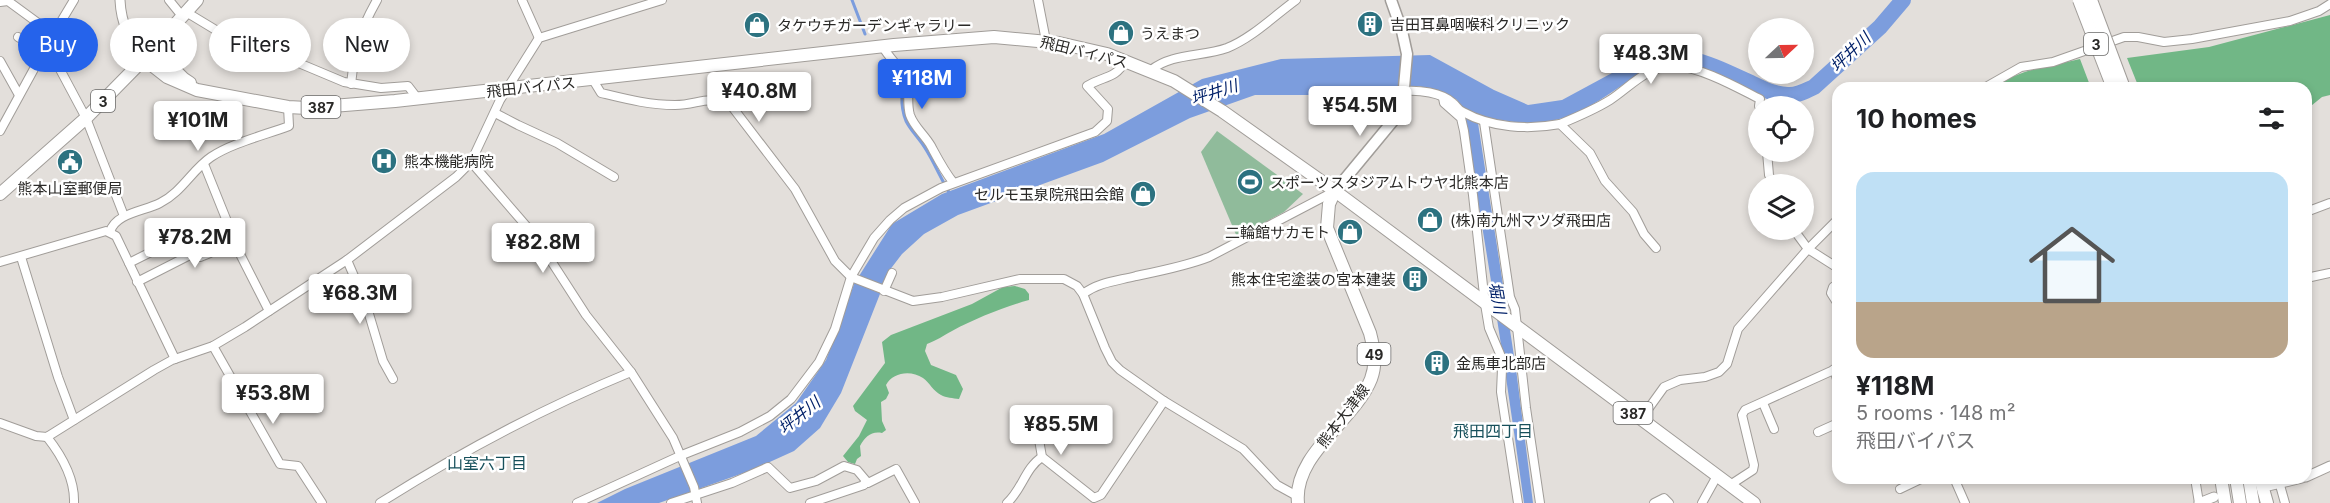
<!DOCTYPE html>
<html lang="en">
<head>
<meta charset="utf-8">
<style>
  :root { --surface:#fff; --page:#f2f2f2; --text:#202124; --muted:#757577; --accent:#2563eb }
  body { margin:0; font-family:Inter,"Noto Sans JP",sans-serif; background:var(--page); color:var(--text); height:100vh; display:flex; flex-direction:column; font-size:22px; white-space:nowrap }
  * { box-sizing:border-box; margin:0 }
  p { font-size:20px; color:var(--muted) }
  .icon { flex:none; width:33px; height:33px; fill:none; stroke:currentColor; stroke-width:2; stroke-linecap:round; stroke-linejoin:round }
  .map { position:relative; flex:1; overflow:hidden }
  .side { position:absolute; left:1832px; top:82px; width:480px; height:402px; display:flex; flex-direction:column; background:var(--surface); border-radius:18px; box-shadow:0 3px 9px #0003 }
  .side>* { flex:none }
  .top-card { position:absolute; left:18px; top:18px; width:570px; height:54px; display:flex; gap:12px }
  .needle { width:39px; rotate:68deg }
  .controls { position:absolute; left:1748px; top:18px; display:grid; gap:12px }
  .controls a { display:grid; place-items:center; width:66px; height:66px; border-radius:50%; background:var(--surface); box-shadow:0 3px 9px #0003; font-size:30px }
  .price { position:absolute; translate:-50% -51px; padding:0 14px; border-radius:6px; background:#fff; color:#222; font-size:20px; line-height:39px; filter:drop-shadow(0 2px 3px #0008) }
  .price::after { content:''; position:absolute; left:50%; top:36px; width:18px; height:14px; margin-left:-9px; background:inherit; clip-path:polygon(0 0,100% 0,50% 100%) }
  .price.current { background:var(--accent); color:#fff }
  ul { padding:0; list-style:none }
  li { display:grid; align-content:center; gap:12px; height:318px; padding:0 24px }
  li span { display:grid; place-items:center; height:186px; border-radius:18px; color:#555 }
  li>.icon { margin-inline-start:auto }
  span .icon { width:108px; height:108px; fill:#fffc; stroke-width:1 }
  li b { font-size:26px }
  h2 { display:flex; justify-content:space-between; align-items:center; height:72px; padding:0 24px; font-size:26px }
  .pill { padding:0 21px; border-radius:27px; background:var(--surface); box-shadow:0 3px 9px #0003; font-size:21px; line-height:54px }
  .pill.current { background:var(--accent); color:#fff }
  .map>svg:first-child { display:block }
</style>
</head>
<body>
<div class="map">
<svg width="2330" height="503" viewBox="0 0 2330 503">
  <rect width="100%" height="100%" fill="#e3dfdb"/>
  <polygon fill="#90bb9b" points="1217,131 1303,194 1284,212 1237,237 1201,152"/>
  <g fill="#71b786">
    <polygon points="2330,15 2330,95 2322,97 2306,110 2306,88 2139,88 2127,58 2209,47"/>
    <path d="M2080,59L2091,88H1994C2019,69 2050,66 2080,59Z"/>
    <path d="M1015,286L1025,289L1029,294V300C1004,307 976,318 952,331C943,336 937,340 927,344L925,351L931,365L956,375L963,389L959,399C953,398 946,398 941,395C933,391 930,383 923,378C911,370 893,372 886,385L889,393L886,399L881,402L882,421L886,430L882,433C871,431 865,437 860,446L861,456L857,459L855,464L848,462L843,456L859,436L867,420L855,411L853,406L885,363L882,342L891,335L972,304L1003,287Z"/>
  </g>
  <path fill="#7c9ddd" d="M1649,53L1658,63C1588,103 1570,138 1481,116L1479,117L1478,123L1516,369L1533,503H1524C1506,371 1485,239 1462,108L1457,100L1451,97L1419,86L1310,95H1255L1190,118L1103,162L958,215L924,234L902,254L889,271L841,393L820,428L794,451L752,470L659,503H597L625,489L756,436L796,403L826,360L854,284L892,224L942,194L1104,134L1202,79L1281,59L1430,55L1494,90L1528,105L1562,100Z"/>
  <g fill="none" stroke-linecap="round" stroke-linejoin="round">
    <g stroke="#7c9ddd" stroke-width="3">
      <polyline points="852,0 865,34"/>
      <path d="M883,63C915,91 894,91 906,121C911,131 919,138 925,148C934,162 941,179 950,194"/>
    </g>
    <path stroke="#7c9ddd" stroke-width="16" d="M1636,69C1673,42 1717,68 1753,84C1764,89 1775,95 1788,95C1797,96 1805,91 1814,87L1880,27L1903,0"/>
    <g stroke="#a19d99" stroke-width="10">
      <g id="minor">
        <polyline points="74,0 47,45 86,118 124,216"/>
        <polyline points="169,0 182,16"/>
        <polyline points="522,0 539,38"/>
        <polyline points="1038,0 1046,41"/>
        <polyline points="0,2 8,1 53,34"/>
        <polyline points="186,12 224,35 258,46 344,82 381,88 408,86 418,99"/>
        <polyline points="18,37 43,52"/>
        <path d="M883,47C889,58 900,67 905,77C911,90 906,102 910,115C914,127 925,135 931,146C938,159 944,171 953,182"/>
        <polyline points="0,61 19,95"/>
        <path d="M1151,70C1172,53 1202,57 1227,48C1252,38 1274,16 1296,0"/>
        <path d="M593,80L601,93C626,99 649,105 675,105C698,105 705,95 730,104L795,189L835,261L851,277L913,301L942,297L1020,279H1064L1077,286L1083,294L1105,348L1112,362L1120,370L1164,401L1243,449L1277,485L1297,496"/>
        <path d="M351,84C355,48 359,32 377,0"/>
        <polyline points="1984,88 2021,67 2053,62 2124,37 2138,37 2164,42 2192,39 2290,21 2319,11 2330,4"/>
        <path d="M1404,91C1419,90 1441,92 1453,103C1457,106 1458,110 1463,112C1492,128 1528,130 1560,124L1590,153L1605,181L1633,212L1644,234L1656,248"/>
        <polyline points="1443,98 1444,103 1461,118 1464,131 1473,195 1485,304 1489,328 1500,354 1502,369 1501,392 1518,503"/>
        <polyline points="495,113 518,125 557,143 614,177"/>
        <polyline points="1484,122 1510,297 1515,309 1526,408 1540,503"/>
        <path d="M1560,124C1577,117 1594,110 1610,100C1630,87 1648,65 1674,66C1701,67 1736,87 1760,99L1759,106"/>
        <polyline points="0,131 47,45"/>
        <polyline points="1767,152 1769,175 1773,184"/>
        <polyline points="471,162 535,236 586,315 631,372 673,438 694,487 697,503"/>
        <polyline points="204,164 241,256 269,311"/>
        <polyline points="2306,212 2330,203"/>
        <polyline points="1794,230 1808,249 1838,268"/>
        <path d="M110,232C115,213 145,211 160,203C182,192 192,170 211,157C232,143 265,135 289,126L288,107"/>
        <polyline points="21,257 58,377 74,420"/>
        <polyline points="347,260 366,304 383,361 393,379"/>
        <polyline points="0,262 106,231 116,236 175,359"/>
        <polyline points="129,263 163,246"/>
        <polyline points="2306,275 2311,277 2330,273"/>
        <polyline points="137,282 190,255 200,257 210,253 231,229"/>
        <polyline points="1838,284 1833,287 1831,293 1838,304"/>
        <polyline points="884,291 892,273"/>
        <path d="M1083,294C1099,282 1117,281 1136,276C1160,271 1186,266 1209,257L1335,191"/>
        <polyline points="213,346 280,464 298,466 322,503"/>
        <polyline points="1834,369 1838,383"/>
        <polyline points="1763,403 1774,429"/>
        <polyline points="1044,412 1038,434 1042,457 1094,498 1101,495 1164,401"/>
        <polyline points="1641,419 1664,387 1680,380 1705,377 1719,372 1727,364 1738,329 1808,249 1838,219"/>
        <polyline points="0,423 36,436 47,437 154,370 172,360 213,346 245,327 347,260 456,177 471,162 500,100 539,38 662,0"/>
        <polyline points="1818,432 1838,423"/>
        <path d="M47,437C62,456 75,478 74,503"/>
        <polyline points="1954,478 1965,503"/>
        <polyline points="2195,478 2199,503"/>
        <polyline points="2278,478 2285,503"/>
        <polyline points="1730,485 1753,470 1754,465 1742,415 1745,410 1838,368"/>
        <polyline points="1900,489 1923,478"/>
        <path d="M380,503C462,451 541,409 631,372"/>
        <path d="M577,503L682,455L740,432L770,416L791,399L819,362L835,329L851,277L874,238L890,220L904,208L941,188L1095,132L1107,121L1108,109L1087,86C1103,76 1116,79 1125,61"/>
        <polyline points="671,503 732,483 768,467 790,488 816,481 844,466 857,470 868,483 896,469 915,503"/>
        <polyline points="810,503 864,485 865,481"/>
        <path d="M1007,503C1022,490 1025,468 1042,457"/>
        <polyline points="1654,503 1664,498 1669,503"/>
        <polyline points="1702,503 1717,476"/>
      </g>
    </g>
    <g stroke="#a19d99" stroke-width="11">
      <g id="tertiary">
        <path d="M120,0C121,24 130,41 144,59"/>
        <polyline points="2306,477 2330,466"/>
        <polyline points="2268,486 2302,478"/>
        <polyline points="2199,503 2214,497"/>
      </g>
    </g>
    <g stroke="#a19d99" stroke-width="13">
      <polyline id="secondary" points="1335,191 1397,116 1404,87 1407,54 1402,31 1391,0"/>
    </g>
    <g stroke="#a19d99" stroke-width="14">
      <path id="primary" d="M1298,503C1293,454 1355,420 1371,379C1377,363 1374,349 1370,333L1327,228L1329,204L1335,191"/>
    </g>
    <g stroke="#a19d99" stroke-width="14">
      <g id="trunk">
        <path d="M175,28C167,51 167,69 190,83"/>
        <polyline points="144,59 167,77 197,90 288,107 307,108 395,101 894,45 994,37 1059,43 1107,54 1174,81 1222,111 1335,191 1754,503"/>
        <polyline points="0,194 86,118 144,59 197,0"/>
        <polyline points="2221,478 2225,503"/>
        <polyline points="2236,478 2240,503"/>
        <polyline points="2249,478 2253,503"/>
        <polyline points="2260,478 2267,503"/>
      </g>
    </g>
    <use href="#minor" stroke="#fff" stroke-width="8"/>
    <use href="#tertiary" stroke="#fff" stroke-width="9"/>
    <use href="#secondary" stroke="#fff" stroke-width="10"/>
    <use href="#primary" stroke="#fff" stroke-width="12"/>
    <use href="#trunk" stroke="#fff" stroke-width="12"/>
    <g stroke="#a19d99" stroke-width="14" stroke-linecap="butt">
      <g id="trunk-bridge">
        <polyline points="2079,0 2113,88"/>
        <polyline points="2091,0 2124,88"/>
      </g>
    </g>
    <use href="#trunk-bridge" stroke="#fff" stroke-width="12"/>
  </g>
  <defs>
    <g id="building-disc" transform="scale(1.35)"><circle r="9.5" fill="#2c7280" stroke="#fff"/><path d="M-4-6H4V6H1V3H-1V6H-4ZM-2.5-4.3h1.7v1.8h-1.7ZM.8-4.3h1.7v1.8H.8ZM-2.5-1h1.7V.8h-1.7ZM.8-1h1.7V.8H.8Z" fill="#fff"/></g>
    <g id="shop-disc" transform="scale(1.35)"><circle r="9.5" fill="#2c7280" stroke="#fff"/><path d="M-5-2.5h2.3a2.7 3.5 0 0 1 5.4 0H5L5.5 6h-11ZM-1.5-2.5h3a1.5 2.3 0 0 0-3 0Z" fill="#fff"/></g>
    <g id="hospital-disc" transform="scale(1.35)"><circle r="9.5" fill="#2c7280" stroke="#fff"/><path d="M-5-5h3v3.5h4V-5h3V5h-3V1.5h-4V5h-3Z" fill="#fff"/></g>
    <g id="civic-disc" transform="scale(1.35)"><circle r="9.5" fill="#2c7280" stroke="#fff"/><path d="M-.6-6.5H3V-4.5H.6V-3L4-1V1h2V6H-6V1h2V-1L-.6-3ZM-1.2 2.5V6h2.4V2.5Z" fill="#fff"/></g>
    <g id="stadium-disc" transform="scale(1.35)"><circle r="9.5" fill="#2c7280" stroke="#fff"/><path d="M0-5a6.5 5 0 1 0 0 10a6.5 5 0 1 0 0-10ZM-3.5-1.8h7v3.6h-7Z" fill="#fff"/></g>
  </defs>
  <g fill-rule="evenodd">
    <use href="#building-disc" x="1370" y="24"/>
    <use href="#shop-disc" x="757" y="25"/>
    <use href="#shop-disc" x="1121" y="33"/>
    <use href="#hospital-disc" x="384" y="161"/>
    <use href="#civic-disc" x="70" y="162"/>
    <use href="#stadium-disc" x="1250" y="182"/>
    <use href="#shop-disc" x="1143" y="194"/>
    <use href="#shop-disc" x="1430" y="220"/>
    <use href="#shop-disc" x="1350" y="232"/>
    <use href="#building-disc" x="1415" y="279"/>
    <use href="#building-disc" x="1437" y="363"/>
  </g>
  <g text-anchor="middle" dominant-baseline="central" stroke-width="5" stroke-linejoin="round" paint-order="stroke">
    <g fill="#fff" stroke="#6a6968" stroke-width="1.5">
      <rect x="2084" y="33" width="24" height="22" rx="4.5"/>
      <rect x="91" y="90" width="24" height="22" rx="4.5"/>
      <rect x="301.5" y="96" width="39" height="22" rx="4.5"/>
      <rect x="1357.5" y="343" width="33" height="22" rx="4.5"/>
      <rect x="1613.5" y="402" width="39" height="22" rx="4.5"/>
    </g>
    <g font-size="14" font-weight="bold" fill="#2a2927">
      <text x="2096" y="44">3</text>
      <text x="103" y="101">3</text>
      <text x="321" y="107">387</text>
      <text x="1374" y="354">49</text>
      <text x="1633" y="413">387</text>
    </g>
    <g font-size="15" fill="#2a2927" stroke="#fff" text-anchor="start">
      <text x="1390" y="24">吉田耳鼻咽喉科クリニック</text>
      <text x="777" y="25">タケウチガーデンギャラリー</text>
      <text x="1140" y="33">うえまつ</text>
      <text x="404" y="161">熊本機能病院</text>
      <text x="1270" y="182">スポーツスタジアムトウヤ北熊本店</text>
      <text x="70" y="188" text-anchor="middle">熊本山室郵便局</text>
      <text x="1124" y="194" text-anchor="end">セルモ玉泉院飛田会館</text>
      <text x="1450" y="220">(株)南九州マツダ飛田店</text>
      <text x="1330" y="232" text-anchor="end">二輪館サカモト</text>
      <text x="1396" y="279" text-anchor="end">熊本住宅塗装の宮本建装</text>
      <text x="1456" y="363">金馬車北部店</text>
    </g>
    <g font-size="15" fill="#2a2927" stroke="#fff">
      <text transform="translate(1084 52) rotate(14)">飛田バイパス</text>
      <text transform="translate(531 87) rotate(-6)">飛田バイパス</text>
      <text transform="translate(1343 416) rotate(-53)">熊本大津線</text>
    </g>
    <g font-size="16" font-style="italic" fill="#022169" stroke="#fff">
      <text transform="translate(1850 52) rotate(-44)">坪井川</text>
      <text transform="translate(1214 92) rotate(-18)">坪井川</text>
      <text transform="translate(1498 298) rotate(80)">堀川</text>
      <text transform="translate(799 415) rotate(-39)">坪井川</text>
    </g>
    <g font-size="16" fill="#17505b" stroke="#fff">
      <text x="1493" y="431">飛田四丁目</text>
      <text x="487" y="463">山室六丁目</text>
    </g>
  </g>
</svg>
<div class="controls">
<a><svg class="needle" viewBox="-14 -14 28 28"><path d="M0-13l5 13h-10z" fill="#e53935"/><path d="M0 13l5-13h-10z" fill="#757577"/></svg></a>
<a><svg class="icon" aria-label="locate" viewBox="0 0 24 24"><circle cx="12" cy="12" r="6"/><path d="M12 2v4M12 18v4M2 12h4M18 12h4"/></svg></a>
<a><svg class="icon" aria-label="layers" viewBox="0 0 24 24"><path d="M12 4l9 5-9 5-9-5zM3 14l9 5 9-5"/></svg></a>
</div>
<b class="price" style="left:1651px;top:85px">¥48.3M</b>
<b class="price current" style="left:922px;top:110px">¥118M</b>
<b class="price" style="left:759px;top:123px">¥40.8M</b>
<b class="price" style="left:1360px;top:137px">¥54.5M</b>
<b class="price" style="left:198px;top:152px">¥101M</b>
<b class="price" style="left:195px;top:269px">¥78.2M</b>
<b class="price" style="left:543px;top:274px">¥82.8M</b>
<b class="price" style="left:360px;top:325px">¥68.3M</b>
<b class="price" style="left:273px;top:425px">¥53.8M</b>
<b class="price" style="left:1061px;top:456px">¥85.5M</b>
<div class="top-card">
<a class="pill current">Buy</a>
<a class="pill">Rent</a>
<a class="pill">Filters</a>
<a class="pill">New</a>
</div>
<section class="side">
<h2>10 homes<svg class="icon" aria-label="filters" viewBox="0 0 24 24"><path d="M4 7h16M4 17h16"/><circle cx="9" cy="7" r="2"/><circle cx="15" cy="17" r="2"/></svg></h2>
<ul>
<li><span style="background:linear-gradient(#bfe0f5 70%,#b9a48a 0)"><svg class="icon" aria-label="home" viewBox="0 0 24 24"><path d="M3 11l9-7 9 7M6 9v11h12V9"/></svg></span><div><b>¥118M</b><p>5 rooms · 148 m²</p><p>飛田バイパス</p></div></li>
</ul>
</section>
</div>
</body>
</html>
